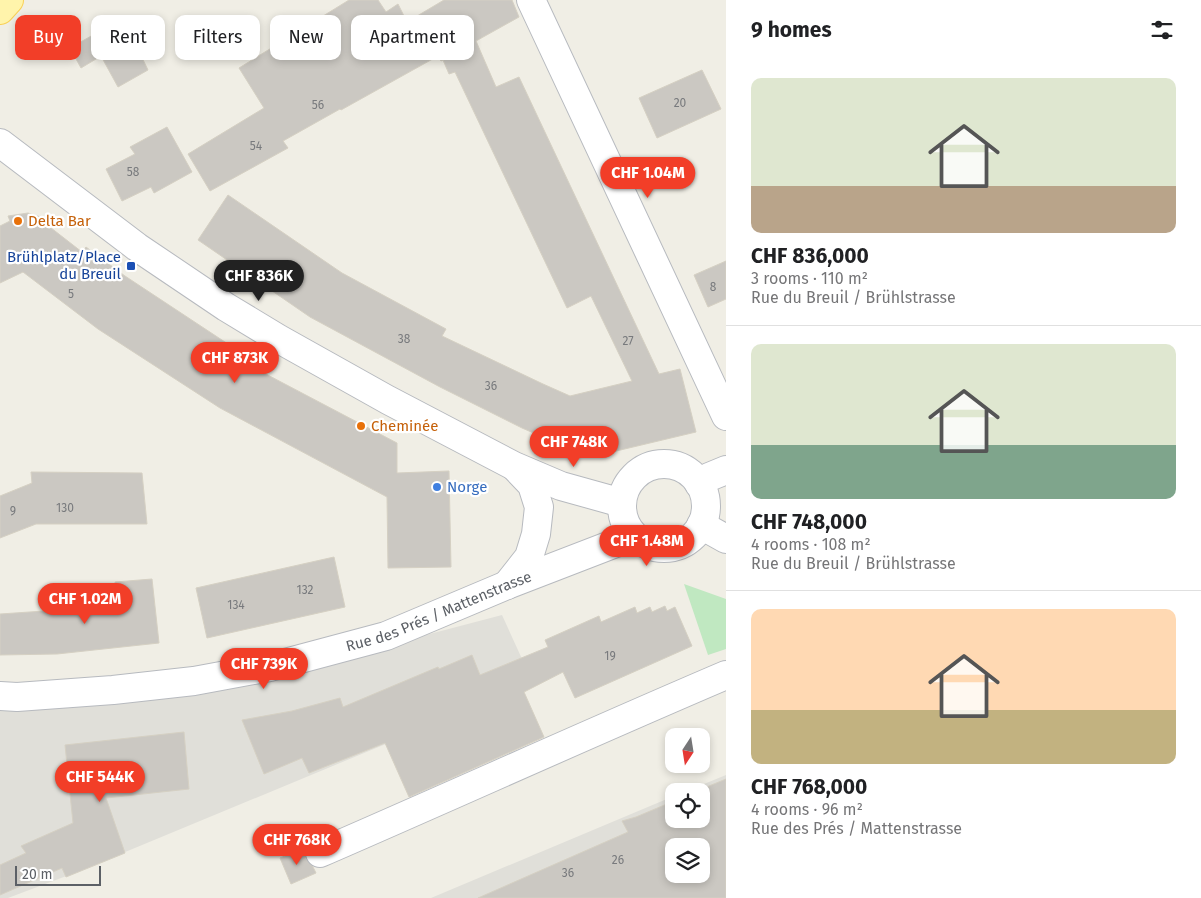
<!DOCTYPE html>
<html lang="en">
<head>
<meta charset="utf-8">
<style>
  :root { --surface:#fff; --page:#f6f6f6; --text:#202124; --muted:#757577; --line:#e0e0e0; --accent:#f23e28 }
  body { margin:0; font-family:"Fira Sans",sans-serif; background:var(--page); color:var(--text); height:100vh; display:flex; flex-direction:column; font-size:19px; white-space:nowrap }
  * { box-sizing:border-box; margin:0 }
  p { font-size:16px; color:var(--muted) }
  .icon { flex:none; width:28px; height:28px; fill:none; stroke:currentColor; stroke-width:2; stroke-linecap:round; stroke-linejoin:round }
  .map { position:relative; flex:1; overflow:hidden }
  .details { display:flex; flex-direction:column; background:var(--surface); width:475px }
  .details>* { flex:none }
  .guide { position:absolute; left:15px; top:15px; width:475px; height:45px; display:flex; gap:10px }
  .needle { width:32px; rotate:192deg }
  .buttons { position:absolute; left:665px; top:728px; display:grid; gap:10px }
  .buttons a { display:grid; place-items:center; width:45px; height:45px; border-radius:10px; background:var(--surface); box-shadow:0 2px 8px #0003; font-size:25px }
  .scale { position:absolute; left:15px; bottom:12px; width:86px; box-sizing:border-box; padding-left:5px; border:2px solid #5c6066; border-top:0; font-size:14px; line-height:18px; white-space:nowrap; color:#5c6066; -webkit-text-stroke:4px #fff; paint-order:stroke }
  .price { position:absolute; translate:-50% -42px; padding:0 11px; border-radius:18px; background:var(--accent); color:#fff; font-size:16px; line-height:32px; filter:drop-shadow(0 1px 2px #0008) }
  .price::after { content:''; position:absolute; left:50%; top:30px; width:15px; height:11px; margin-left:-8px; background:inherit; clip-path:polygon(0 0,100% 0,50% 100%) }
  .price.active { background:#222; color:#fff }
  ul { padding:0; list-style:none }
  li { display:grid; align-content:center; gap:10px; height:265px; padding:0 25px }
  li+li { border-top:1px solid var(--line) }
  li span { display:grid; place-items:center; height:155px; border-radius:10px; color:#555 }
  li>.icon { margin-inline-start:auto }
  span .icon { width:90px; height:90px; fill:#fffc; stroke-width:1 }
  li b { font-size:21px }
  h2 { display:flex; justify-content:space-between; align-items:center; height:60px; padding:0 25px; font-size:21px }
  .chip { padding:0 18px; border-radius:10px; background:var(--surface); box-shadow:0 2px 8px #0003; font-size:18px; line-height:45px }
  .chip.active { background:var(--accent); color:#fff }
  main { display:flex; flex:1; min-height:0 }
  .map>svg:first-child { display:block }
</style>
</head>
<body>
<main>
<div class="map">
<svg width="726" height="898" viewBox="0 0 726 898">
  <rect width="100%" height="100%" fill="#f0eee5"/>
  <g fill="#e0dfd9" fill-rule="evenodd">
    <polygon points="502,615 533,683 77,872 8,898 0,898 0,702 262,678"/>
    <path d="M726,775V898H431L674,796V819H701V791H687ZM674,846H701V874H674Z"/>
  </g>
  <polygon fill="#c0e8c1" points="684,584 726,599 726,649 708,655"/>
  <g fill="#cbc8c2" stroke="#d5d0c3" fill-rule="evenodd">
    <polygon points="349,0 378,0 386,12 398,4 407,22 444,0 512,0 519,17 476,41 496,87 519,77 659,374 680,369 696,432 591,457 589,444 571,449 522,428 440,387 310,317 198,240 228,195 342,273 446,329 442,336 543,384 570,396 632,381 591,296 567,308 455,72 449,74 443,60 441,61 438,56 341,110 340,109 283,141 288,148 210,191 188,154 264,108 239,68"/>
    <polygon points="123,18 148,70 118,87 101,56 81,68 70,48"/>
    <polygon points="702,70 721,109 657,138 639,98"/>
    <polygon points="167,127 192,172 154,193 151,187 122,201 106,169 135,154 130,147"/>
    <polygon points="28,213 47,219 46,224 82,252 86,247 125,276 228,344 228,343 246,355 243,362 397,443 397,473 449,471 451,567 388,568 387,497 220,408 98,329 23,272 0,283 0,226 10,221 8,216"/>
    <polygon points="726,261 726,299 708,307 694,275"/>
    <polygon points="31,472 142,473 147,524 36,524 0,538 0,496 32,483"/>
    <polygon points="334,557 345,607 207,638 196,588"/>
    <polygon points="152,579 159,643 57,654 0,655 0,614 118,606 115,582"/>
    <polygon points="665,606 667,611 675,607 692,646 575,698 563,672 524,692 544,737 409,797 385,743 309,773 302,758 264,774 242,720 292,711 340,698 343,707 438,667 439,669 472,655 480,675 548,647 545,640 599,616 601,622 635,607 637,613 650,607 652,612"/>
    <polygon points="184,732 189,789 106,798 125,853 66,877 62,868 0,895 0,865 26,853 21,846 73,823 65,745"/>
    <path d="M726,779V898H478L628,832L622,821L636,817L674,801V819H701V791H697ZM674,846H701V874H674Z"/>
    <polygon points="305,848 306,859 313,867 316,873 291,884 280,858"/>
  </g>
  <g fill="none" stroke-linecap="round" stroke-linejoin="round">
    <g stroke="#b7babf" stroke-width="30">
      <g id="minor">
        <polyline points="531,0 726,416"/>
        <polyline points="0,143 137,247 226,307 279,339 388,400 514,466 561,486 622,503"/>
        <circle cx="664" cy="506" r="42"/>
        <polyline points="699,484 709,477 726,470"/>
        <polyline points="701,525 726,539"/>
        <polyline points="507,585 529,557 536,534 539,507 532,485 515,467"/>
        <path id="s1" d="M0,696L17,697L113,690L194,681L270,667L386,636L507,585L634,536"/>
        <path d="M320,853C456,794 590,733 726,675"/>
      </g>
    </g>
    <g stroke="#f9d055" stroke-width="30">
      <polyline id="major" points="0,10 9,0"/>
    </g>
    <use href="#minor" stroke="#fff" stroke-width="28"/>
    <use href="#major" stroke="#fff4ab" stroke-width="28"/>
  </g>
  <g fill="#e8710a" stroke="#fff" stroke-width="2">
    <circle cx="18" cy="221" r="5"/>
    <circle cx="361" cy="426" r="5"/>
  </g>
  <rect fill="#1a4fb4" stroke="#fff" stroke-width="2" x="126" y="261" width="10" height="10" rx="2.5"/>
  <circle fill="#3f7fe0" stroke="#fff" stroke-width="2" cx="437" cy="487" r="5"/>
  <g text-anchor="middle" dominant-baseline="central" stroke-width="4.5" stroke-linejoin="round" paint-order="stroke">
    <g font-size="12" fill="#787a7d">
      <text x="680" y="103">20</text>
      <text x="318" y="105">56</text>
      <text x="256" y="146">54</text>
      <text x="133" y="172">58</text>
      <text x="713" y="287">8</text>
      <text x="71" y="294">5</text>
      <text x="404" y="339">38</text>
      <text x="628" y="341">27</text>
      <text x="491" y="386">36</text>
      <text x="65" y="508">130</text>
      <text x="13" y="511">9</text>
      <text x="305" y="590">132</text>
      <text x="236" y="605">134</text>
      <text x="610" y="656">19</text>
      <text x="618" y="860">26</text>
      <text x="568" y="873">36</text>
    </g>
    <g font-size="15" fill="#c56008" stroke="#fff" text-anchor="start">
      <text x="28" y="221">Delta Bar</text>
      <text x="371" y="426">Cheminée</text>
    </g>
    <g font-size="15" fill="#164399" stroke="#fff" text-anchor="end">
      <text x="121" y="257">Brühlplatz/Place<tspan x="121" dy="17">du Breuil</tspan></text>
    </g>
    <g font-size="15" fill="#366cbe" stroke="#fff" text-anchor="start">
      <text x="447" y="487">Norge</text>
    </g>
    <g font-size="15" fill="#5c6066" stroke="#fff">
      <text stroke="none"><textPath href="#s1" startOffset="450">Rue des Prés / Mattenstrasse</textPath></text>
    </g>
  </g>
</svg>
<div class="buttons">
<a><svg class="needle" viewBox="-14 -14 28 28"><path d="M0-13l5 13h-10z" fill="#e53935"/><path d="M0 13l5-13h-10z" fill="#757577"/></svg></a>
<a><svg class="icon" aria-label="locate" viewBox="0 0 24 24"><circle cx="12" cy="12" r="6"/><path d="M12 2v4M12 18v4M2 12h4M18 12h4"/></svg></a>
<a><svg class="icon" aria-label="layers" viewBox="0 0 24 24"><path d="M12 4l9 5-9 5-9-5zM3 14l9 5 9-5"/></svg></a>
</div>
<div class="scale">20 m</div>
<b class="price" style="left:648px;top:199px">CHF 1.04M</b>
<b class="price active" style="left:259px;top:302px">CHF 836K</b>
<b class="price" style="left:235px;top:384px">CHF 873K</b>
<b class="price" style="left:574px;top:468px">CHF 748K</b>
<b class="price" style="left:647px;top:567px">CHF 1.48M</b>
<b class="price" style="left:85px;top:625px">CHF 1.02M</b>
<b class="price" style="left:264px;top:690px">CHF 739K</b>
<b class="price" style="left:100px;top:803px">CHF 544K</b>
<b class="price" style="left:297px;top:866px">CHF 768K</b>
<div class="guide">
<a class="chip active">Buy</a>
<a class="chip">Rent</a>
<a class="chip">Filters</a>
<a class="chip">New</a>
<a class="chip">Apartment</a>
</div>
</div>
<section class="details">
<h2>9 homes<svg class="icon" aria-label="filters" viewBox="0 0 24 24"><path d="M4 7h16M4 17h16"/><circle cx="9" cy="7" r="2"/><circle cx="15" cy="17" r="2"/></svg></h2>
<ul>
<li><span style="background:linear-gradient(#dfe7d0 70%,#b9a48a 0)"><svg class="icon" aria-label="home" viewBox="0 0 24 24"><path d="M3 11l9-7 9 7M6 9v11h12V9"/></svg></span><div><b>CHF 836,000</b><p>3 rooms · 110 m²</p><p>Rue du Breuil / Brühlstrasse</p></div></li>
<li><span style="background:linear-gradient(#dfe7d0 65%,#7fa58c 0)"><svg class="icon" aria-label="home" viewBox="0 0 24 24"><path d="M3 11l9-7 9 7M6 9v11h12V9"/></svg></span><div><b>CHF 748,000</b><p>4 rooms · 108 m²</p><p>Rue du Breuil / Brühlstrasse</p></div></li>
<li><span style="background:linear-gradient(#ffd9b3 65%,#c2b280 0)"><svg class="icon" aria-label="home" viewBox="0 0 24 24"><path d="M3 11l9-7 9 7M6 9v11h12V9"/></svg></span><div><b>CHF 768,000</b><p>4 rooms · 96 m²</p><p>Rue des Prés / Mattenstrasse</p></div></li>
</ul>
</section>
</main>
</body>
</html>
